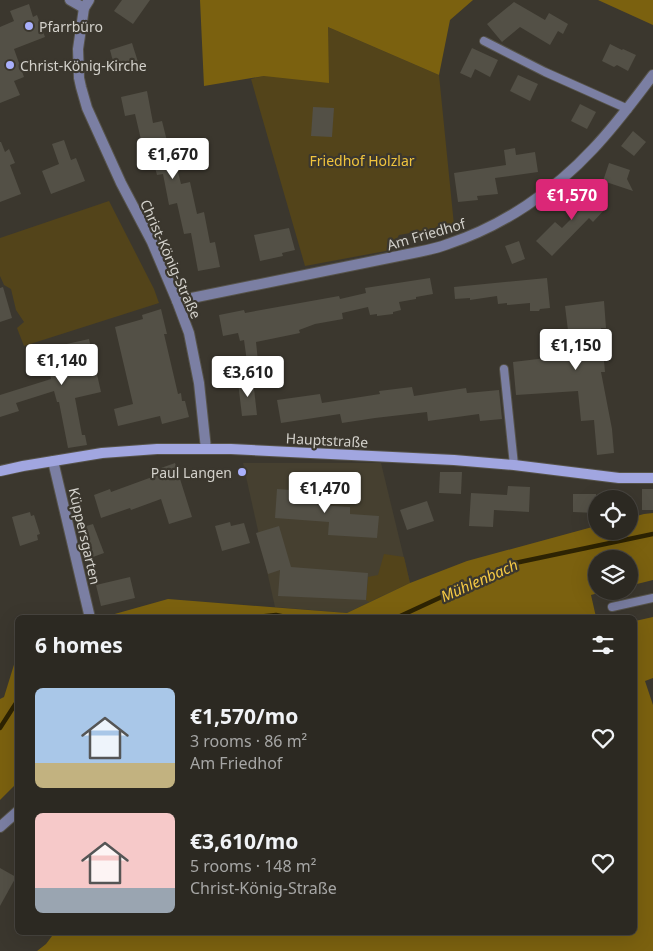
<!DOCTYPE html>
<html lang="en">
<head>
<meta charset="utf-8">
<style>
  :root { --surface:#2c2922; --page:#34312a; --text:#f1f3f6; --muted:#a6a6a5; --line:#484540; --accent:#db2777 }
  body { margin:0; font-family:"Noto Sans",sans-serif; background:var(--page); color:var(--text); height:100vh; display:flex; flex-direction:column; font-size:19px; white-space:nowrap }
  * { box-sizing:border-box; margin:0 }
  p { font-size:16px; color:var(--muted) }
  .icon { flex:none; width:28px; height:28px; fill:none; stroke:currentColor; stroke-width:2; stroke-linecap:round; stroke-linejoin:round }
  .map { position:relative; flex:1; overflow:hidden }
  .sheet { position:absolute; left:15px; top:615px; width:622px; height:320px; display:flex; flex-direction:column; background:var(--surface); border-radius:8px; box-shadow:0 5px 20px #0002,0 0 0 1px var(--line) }
  .sheet>* { flex:none }
  .fabs { position:absolute; left:588px; top:490px; display:grid; gap:10px }
  .fabs a { display:grid; place-items:center; width:50px; height:50px; border-radius:50%; background:var(--surface); box-shadow:0 5px 20px #0002,0 0 0 1px var(--line); font-size:25px }
  .price { position:absolute; translate:-50% -42px; padding:0 11px; border-radius:5px; background:#fff; color:#222; font-size:16px; line-height:32px; filter:drop-shadow(0 1px 2px #0008) }
  .price::after { content:''; position:absolute; left:50%; top:30px; width:15px; height:11px; margin-left:-8px; background:inherit; clip-path:polygon(0 0,100% 0,50% 100%) }
  .price.on { background:var(--accent); color:#fff }
  ul { padding:0; list-style:none }
  li { display:flex; align-items:center; gap:15px; height:125px; padding:0 20px }
  li span { display:grid; place-items:center; flex:none; width:140px; height:100px; border-radius:8px; color:#555 }
  li>.icon { margin-inline-start:auto }
  span .icon { width:60px; height:60px; fill:#fffc; stroke-width:1 }
  li b { font-size:21px }
  h2 { display:flex; justify-content:space-between; align-items:center; height:60px; padding:0 20px; font-size:21px }
  .map>svg:first-child { display:block }
</style>
</head>
<body>
<div class="map">
<svg width="653" height="951" viewBox="0 0 653 951">
  <rect width="100%" height="100%" fill="#3b372e"/>
  <polygon fill="#464030" points="243,463 381,463 410,583 347,613 275,607"/>
  <g fill="#53441a">
    <polygon points="328,27 439,75 454,225 399,235 391,250 305,266 251,79 264,76"/>
    <polygon points="109,201 154,289 159,303 24,346 17,328 24,322 16,310 11,289 4,285 0,276 0,238"/>
    <polygon points="384,554 404,557 410,583 369,602 366,600 368,577 378,575"/>
  </g>
  <g fill="#7b610f">
    <polygon points="200,0 473,0 450,20 439,75 328,27 329,83 264,76 204,86"/>
    <polygon points="598,0 653,0 653,25"/>
    <polygon points="653,513 653,580 629,586 629,559 596,559 596,591 605,591 591,595 596,617 104,617 168,599 347,613 410,583 467,561 596,526 596,531 629,531 629,518 644,514"/>
    <polygon points="653,617 653,678 645,681 653,705 653,951 37,951 46,944 55,932 635,932 635,621"/>
    <polygon points="17,655 17,783 0,800 0,699 4,697"/>
  </g>
  <g fill="none" stroke-linecap="round" stroke-linejoin="round">
    <g stroke="#2d2303" stroke-width="4.5">
      <polyline points="246,618 276,615 291,618"/>
      <polyline points="396,618 515,563 653,534"/>
      <polyline points="0,728 18,700"/>
    </g>
  </g>
  <g fill="#535046">
    <polygon points="122,0 150,0 133,24 114,11"/>
    <polygon points="514,2 545,20 549,13 568,24 563,34 558,31 550,45 520,27 502,42 487,24"/>
    <polygon points="29,4 33,17 37,15 45,37 14,49 24,77 14,81 20,95 0,103 0,27 14,21 10,11"/>
    <polygon points="132,43 138,62 115,69 110,50"/>
    <polygon points="610,44 622,50 623,49 636,55 628,71 617,65 614,67 602,61"/>
    <polygon points="472,48 498,60 490,77 475,69 471,78 460,73"/>
    <polygon points="518,75 538,84 530,101 510,91"/>
    <polygon points="147,91 153,123 162,121 170,153 173,152 181,184 190,182 197,214 204,212 210,243 215,242 220,267 198,271 191,233 184,234 177,203 169,205 163,174 157,175 148,142 142,144 135,114 125,116 121,97"/>
    <polygon points="580,104 596,112 587,129 571,121"/>
    <polygon points="313,107 334,108 332,137 311,136"/>
    <polygon points="633,131 646,142 634,156 621,146"/>
    <polygon points="64,140 71,160 76,158 85,181 51,194 42,171 59,164 52,144"/>
    <polygon points="0,142 1,142 5,152 9,149 15,163 10,165 21,194 0,202"/>
    <polygon points="515,148 516,155 535,152 538,172 495,178 498,194 477,196 478,200 458,202 454,173 506,165 504,150"/>
    <polygon points="609,163 630,170 627,179 633,191 603,181"/>
    <polygon points="584,186 600,201 600,204 605,209 593,222 589,218 552,256 536,241 555,222 562,228 579,211 569,201"/>
    <polygon points="289,228 295,250 282,253 283,256 260,261 254,235"/>
    <polygon points="519,241 525,259 512,264 505,246"/>
    <polygon points="430,278 433,294 416,297 416,299 399,302 401,310 393,312 393,314 377,316 377,314 370,315 368,307 342,313 343,319 315,324 299,330 300,333 256,342 258,361 247,362 244,340 240,341 238,333 223,336 219,315 244,310 245,313 339,296 340,299 366,293 365,288"/>
    <polygon points="547,278 550,308 540,309 539,311 530,311 530,303 507,305 507,303 498,304 497,296 470,300 470,298 455,299 454,287"/>
    <polygon points="3,287 12,318 0,322 0,288"/>
    <polygon points="604,301 606,328 601,328 605,372 601,372 612,429 614,453 597,455 594,420 581,421 578,391 516,395 513,362 571,355 565,306"/>
    <polygon points="161,309 167,334 164,334 178,394 181,393 182,401 185,401 189,417 162,424 160,416 118,426 114,409 133,404 115,327 143,319 142,315"/>
    <polygon points="89,339 101,392 75,398 82,435 85,435 87,445 68,448 59,402 57,402 54,391 16,403 19,411 0,417 0,395 51,379 44,349"/>
    <polygon points="253,380 257,415 242,416 238,382"/>
    <polygon points="412,387 414,396 466,388 467,393 499,390 502,419 480,421 479,414 428,421 427,412 375,418 342,423 340,414 281,423 277,400 320,394 322,403 380,394 379,391"/>
    <polygon points="175,463 192,517 169,524 161,499 131,510 130,508 101,518 94,495 110,489 111,492 163,473 161,468"/>
    <polygon points="440,472 462,472 461,494 439,493"/>
    <polygon points="508,486 530,487 529,512 494,510 493,527 469,526 471,493 507,495"/>
    <polygon points="277,489 318,492 317,505 350,507 350,514 379,516 377,538 328,535 329,522 275,518"/>
    <rect x="642" y="489" width="11" height="21"/>
    <polygon points="573,494 596,494 596,513 573,512"/>
    <polygon points="427,501 434,521 407,530 400,510"/>
    <polygon points="30,512 31,516 34,515 40,534 37,535 38,540 20,546 12,517"/>
    <polygon points="230,522 231,526 244,523 250,543 222,551 215,526"/>
    <polygon points="93,524 104,553 93,557 83,527"/>
    <polygon points="279,526 291,567 368,573 366,600 278,596 280,570 268,574 256,533"/>
    <polygon points="130,577 135,598 101,606 96,585"/>
    <polygon points="0,868 16,877 0,906"/>
  </g>
  <g fill="none" stroke-linecap="round" stroke-linejoin="round">
    <g stroke="#56534a" stroke-width="10">
      <g id="lane">
        <polyline points="484,41 545,72 628,109"/>
        <polyline points="504,369 514,465"/>
        <polyline points="612,607 653,598"/>
      </g>
    </g>
    <g stroke="#56534a" stroke-width="12">
      <g id="street">
        <polyline points="70,0 84,8"/>
        <polyline points="89,0 84,8 78,49 79,78 81,87 87,108 121,183 152,242 177,301 189,333 199,383 206,449"/>
        <path d="M177,301L418,252C428,250 438,248 448,244C503,226 554,191 593,149C615,126 634,100 653,75"/>
        <polyline points="53,461 90,618"/>
        <polyline points="0,827 18,811"/>
      </g>
    </g>
    <g stroke="#56534a" stroke-width="12">
      <polyline id="secondary" points="0,471 23,466 102,453 157,449 231,449 454,460 514,465 619,478 653,478"/>
    </g>
    <use href="#lane" stroke="#7b7fa3" stroke-width="8"/>
    <use href="#street" stroke="#7b7fa3" stroke-width="10"/>
    <use href="#secondary" stroke="#a1a6e0" stroke-width="10"/>
  </g>
  <g fill="#a9b0fc" stroke="#3b372e" stroke-width="2">
    <circle cx="29" cy="26" r="5"/>
    <circle cx="10" cy="65" r="5"/>
    <circle cx="242" cy="472" r="5"/>
  </g>
  <g text-anchor="middle" dominant-baseline="central" stroke-width="4.5" stroke-linejoin="round" paint-order="stroke">
    <g font-size="14" fill="#d3d1cb" stroke="#3b372e" text-anchor="start">
      <text x="39" y="26">Pfarrbüro</text>
      <text x="20" y="65">Christ-König-Kirche</text>
      <text x="232" y="472" text-anchor="end">Paul Langen</text>
    </g>
    <g font-size="14" fill="#f0c43d" stroke="#3b372e">
      <text x="362" y="160">Friedhof Holzlar</text>
    </g>
    <g font-size="14" fill="#d3d1cb" stroke="#3b372e">
      <text transform="translate(426 234) rotate(-16)">Am Friedhof</text>
      <text transform="translate(171 259) rotate(66)">Christ-König-Straße</text>
      <text transform="translate(327 440) rotate(3)">Hauptstraße</text>
      <text transform="translate(85 536) rotate(77)">Küppersgarten</text>
    </g>
    <g font-size="15" font-style="italic" fill="#f5c944" stroke="#3b372e">
      <text transform="translate(479 580) rotate(-24)">Mühlenbach</text>
    </g>
  </g>
</svg>
<div class="fabs">
<a><svg class="icon" aria-label="locate" viewBox="0 0 24 24"><circle cx="12" cy="12" r="6"/><path d="M12 2v4M12 18v4M2 12h4M18 12h4"/></svg></a>
<a><svg class="icon" aria-label="layers" viewBox="0 0 24 24"><path d="M12 4l9 5-9 5-9-5zM3 14l9 5 9-5"/></svg></a>
</div>
<b class="price" style="left:173px;top:180px">€1,670</b>
<b class="price on" style="left:572px;top:221px">€1,570</b>
<b class="price" style="left:576px;top:371px">€1,150</b>
<b class="price" style="left:62px;top:386px">€1,140</b>
<b class="price" style="left:248px;top:398px">€3,610</b>
<b class="price" style="left:325px;top:514px">€1,470</b>
<section class="sheet">
<h2>6 homes<svg class="icon" aria-label="filters" viewBox="0 0 24 24"><path d="M4 7h16M4 17h16"/><circle cx="9" cy="7" r="2"/><circle cx="15" cy="17" r="2"/></svg></h2>
<ul>
<li><span style="background:linear-gradient(#a9c7e8 75%,#c2b280 0)"><svg class="icon" aria-label="home" viewBox="0 0 24 24"><path d="M3 11l9-7 9 7M6 9v11h12V9"/></svg></span><div><b>€1,570/mo</b><p>3 rooms · 86 m²</p><p>Am Friedhof</p></div><svg class="icon" aria-label="heart" viewBox="0 0 24 24"><path d="M12 20l-8-8c-3-5 5-10 8-4 3-6 11-1 8 4z"/></svg></li>
<li><span style="background:linear-gradient(#f6c9c9 75%,#9aa5b1 0)"><svg class="icon" aria-label="home" viewBox="0 0 24 24"><path d="M3 11l9-7 9 7M6 9v11h12V9"/></svg></span><div><b>€3,610/mo</b><p>5 rooms · 148 m²</p><p>Christ-König-Straße</p></div><svg class="icon" aria-label="heart" viewBox="0 0 24 24"><path d="M12 20l-8-8c-3-5 5-10 8-4 3-6 11-1 8 4z"/></svg></li>
</ul>
</section>
</div>
</body>
</html>
